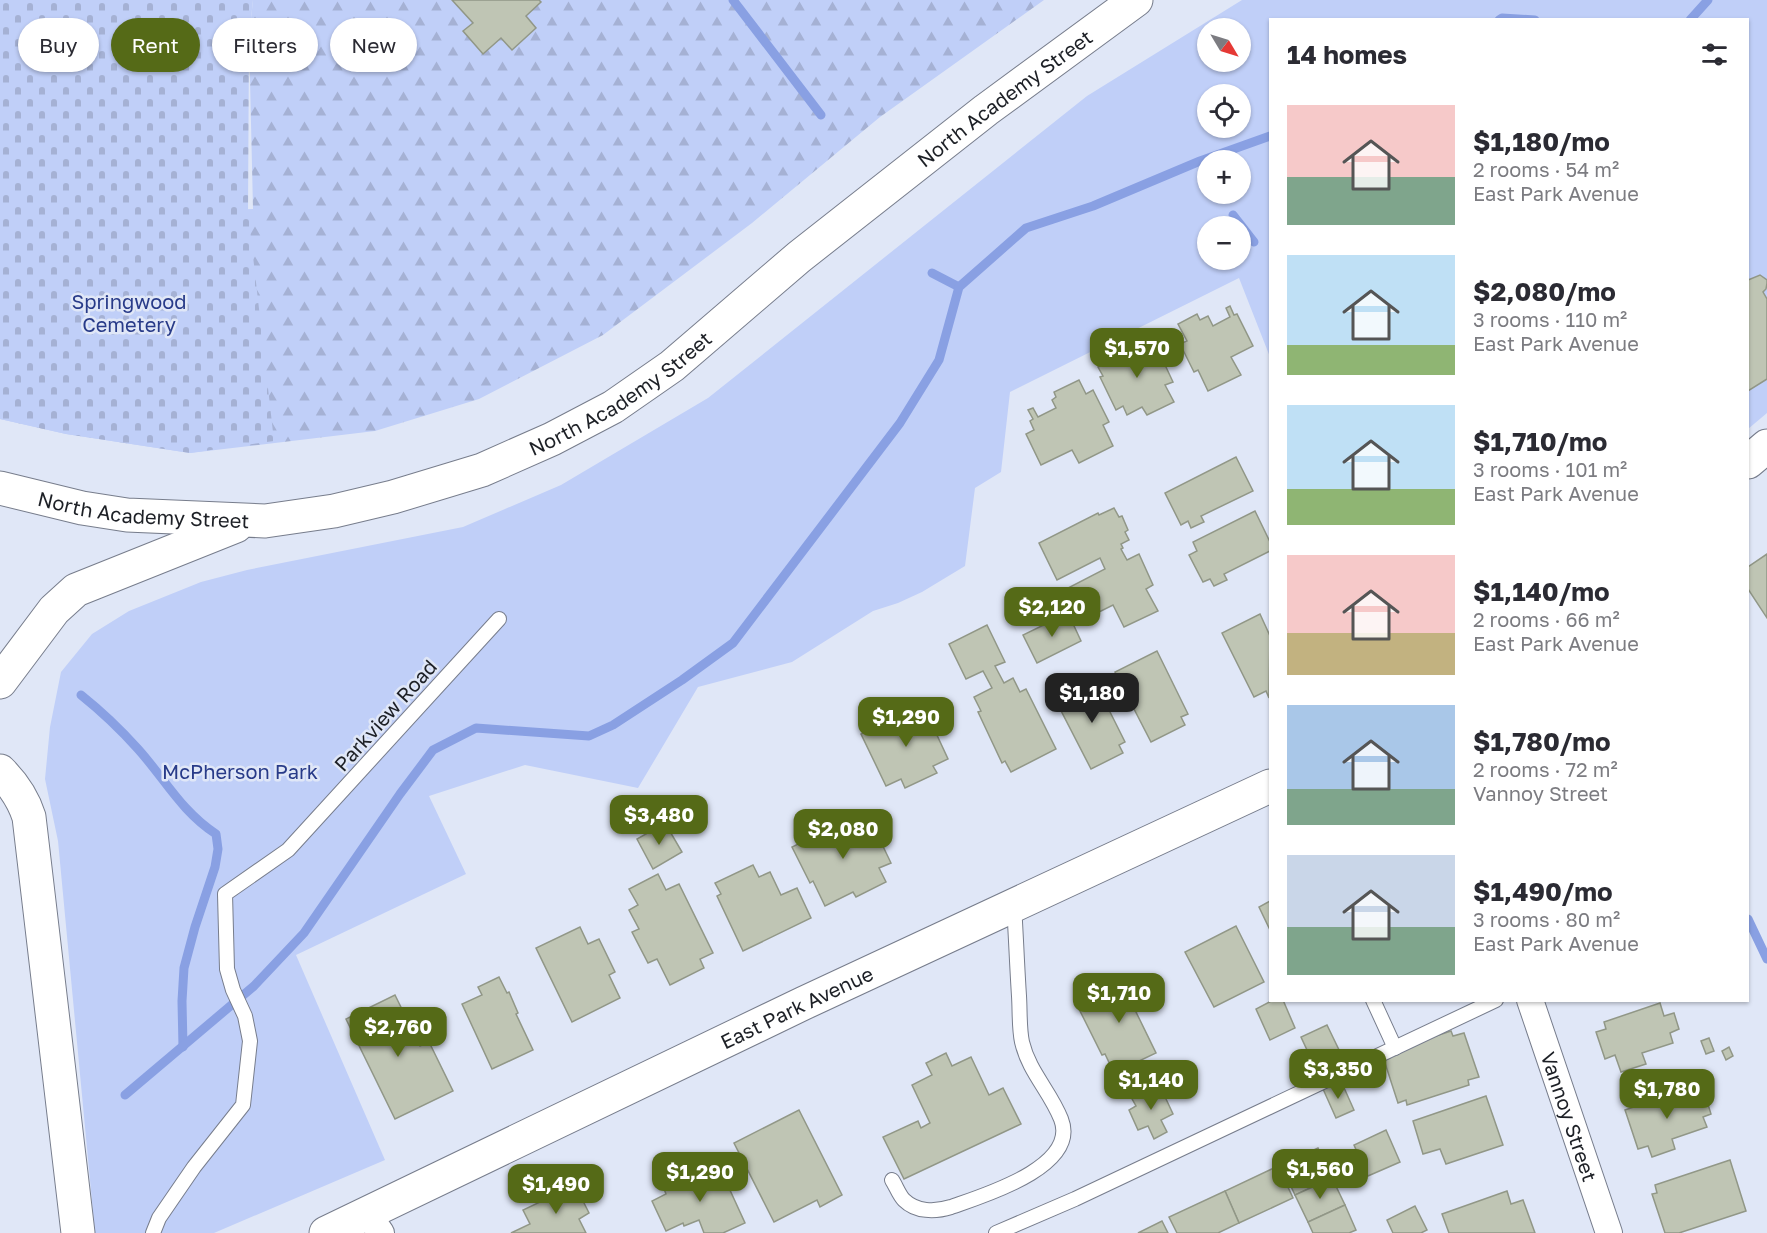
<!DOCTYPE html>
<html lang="en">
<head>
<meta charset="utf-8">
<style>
  :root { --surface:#fff; --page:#f7f7f7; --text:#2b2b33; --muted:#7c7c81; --accent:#556a17 }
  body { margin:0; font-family:"Golos Text",sans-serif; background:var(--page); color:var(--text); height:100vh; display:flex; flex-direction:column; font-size:22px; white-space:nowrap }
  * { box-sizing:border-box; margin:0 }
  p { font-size:20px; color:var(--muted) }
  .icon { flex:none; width:33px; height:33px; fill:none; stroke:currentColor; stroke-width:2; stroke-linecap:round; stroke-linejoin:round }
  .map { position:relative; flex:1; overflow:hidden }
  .details { position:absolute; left:1269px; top:18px; width:480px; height:984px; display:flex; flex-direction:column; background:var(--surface); border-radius:0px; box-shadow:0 2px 4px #0004 }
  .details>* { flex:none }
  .top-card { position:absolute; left:18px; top:18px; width:570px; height:54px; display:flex; gap:12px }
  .needle { width:39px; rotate:128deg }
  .buttons { position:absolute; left:1197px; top:18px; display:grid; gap:12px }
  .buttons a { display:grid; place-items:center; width:54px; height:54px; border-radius:50%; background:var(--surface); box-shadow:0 2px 4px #0004; font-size:30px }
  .price { position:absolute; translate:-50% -51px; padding:0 14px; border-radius:12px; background:var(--accent); color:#fff; font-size:20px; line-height:39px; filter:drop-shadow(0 2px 3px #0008) }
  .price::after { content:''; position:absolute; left:50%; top:36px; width:18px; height:14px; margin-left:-9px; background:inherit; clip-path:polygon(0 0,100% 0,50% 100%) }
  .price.active { background:#222; color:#fff }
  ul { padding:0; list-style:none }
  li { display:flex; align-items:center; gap:18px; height:150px; padding:0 18px }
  li span { display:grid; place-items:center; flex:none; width:168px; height:120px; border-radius:0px; color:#555 }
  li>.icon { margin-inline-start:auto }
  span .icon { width:72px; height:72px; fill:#fffc; stroke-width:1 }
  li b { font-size:26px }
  h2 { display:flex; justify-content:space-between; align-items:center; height:72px; padding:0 18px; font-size:26px }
  .chip { padding:0 21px; border-radius:27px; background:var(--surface); box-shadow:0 2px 4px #0004; font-size:21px; line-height:54px }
  .chip.active { background:var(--accent); color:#fff }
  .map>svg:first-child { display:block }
</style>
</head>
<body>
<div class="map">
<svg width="1767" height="1233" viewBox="0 0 1767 1233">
  <defs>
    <pattern id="forest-firs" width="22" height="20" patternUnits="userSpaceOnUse" patternTransform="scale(1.5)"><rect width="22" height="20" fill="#c0cff8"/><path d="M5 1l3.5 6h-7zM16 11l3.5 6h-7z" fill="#a5b1d4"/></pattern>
    <pattern id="cemetery-stones" width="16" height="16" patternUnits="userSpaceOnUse" patternTransform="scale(1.5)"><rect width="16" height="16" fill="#c0cff8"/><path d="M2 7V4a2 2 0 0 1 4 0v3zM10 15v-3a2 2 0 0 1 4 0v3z" fill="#a5b1d4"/></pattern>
  </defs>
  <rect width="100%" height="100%" fill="#e0e7f7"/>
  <polygon fill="url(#forest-firs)" points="253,0 1044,0 880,117 752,223 603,335 479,399 375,431 190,453 66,434 0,419 0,217 253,209 249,37"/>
  <polygon fill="url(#cemetery-stones)" points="0,0 253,0 249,37 248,212 274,441 190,453 66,434 0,419"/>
  <path fill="#c0cff8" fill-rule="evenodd" d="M1242,0H1767V413L1748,429V20H1270V357L1239,278L1010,392L1001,472L975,488L965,566L922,592L898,603L873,611L792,662L698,687L638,788L525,765L429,796L466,874L296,955L385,1160L214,1233H95L58,841L45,779L50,727L61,672L92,634L129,611L201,582L247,570L463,527L561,485L708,398L1087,96ZM1208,28H1240V62H1208ZM1208,94H1240V128H1208ZM1208,160H1240V194H1208ZM1208,226H1240V260H1208Z"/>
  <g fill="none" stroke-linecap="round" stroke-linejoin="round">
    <g stroke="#89a0e3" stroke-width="9">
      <polyline points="733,0 821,115"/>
      <polyline points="1499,20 1502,18 1535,20"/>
      <polyline points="1690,20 1708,0"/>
      <polyline points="1233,215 1254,242"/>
      <polyline points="932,273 959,287"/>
      <path d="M81,695C101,711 121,730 138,749C165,779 181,811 216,834L218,849L215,867L195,927L184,968L182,1001L183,1047"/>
      <polyline points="1748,919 1767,959"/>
      <polyline points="125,1095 254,986 304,933 400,794 433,750 476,728 589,736 613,725 682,680 733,643 900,423 939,360 959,287 1026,228 1093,206 1200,161 1270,136"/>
    </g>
  </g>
  <g fill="#bfc5b4" stroke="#919787" stroke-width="1.5">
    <polygon points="452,0 539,0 541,2 526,16 536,28 512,50 501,38 483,54 463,31 473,23"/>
    <polygon points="1760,275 1767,280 1767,283 1766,289 1763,292 1767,299 1767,379 1748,391 1748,280"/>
    <polygon points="1230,306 1234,315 1237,314 1253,346 1231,357 1241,375 1208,391 1198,370 1194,372 1180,344 1187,341 1178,324 1197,314 1200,320 1208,316 1213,326 1230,317 1226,308"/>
    <polygon points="1144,337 1152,353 1158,350 1173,382 1165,385 1174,402 1147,415 1142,407 1127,415 1123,406 1116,410 1100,377 1103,376 1098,367 1125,353 1123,348"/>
    <polygon points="1079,380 1086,394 1093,390 1109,422 1103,425 1113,446 1079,463 1072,450 1041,465 1026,434 1034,430 1030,421 1033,419 1028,410 1033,408 1038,417 1056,408 1052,400 1056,397 1054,392"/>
    <polygon points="1236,457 1253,491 1201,516 1204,522 1191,528 1188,521 1181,525 1165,493"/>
    <polygon points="1114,508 1119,517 1122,516 1128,530 1125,532 1129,540 1121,544 1123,548 1121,549 1127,560 1139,554 1153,585 1146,589 1158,611 1124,627 1113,605 1091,616 1084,603 1075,608 1066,589 1105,569 1100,558 1057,580 1039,543 1098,513 1099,515"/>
    <polygon points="1255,511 1270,542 1270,551 1224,574 1227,580 1214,586 1210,579 1203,582 1189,555 1197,551 1193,542"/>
    <polygon points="1767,554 1767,618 1748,589 1748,567"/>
    <polygon points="1068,613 1081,641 1037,663 1023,635"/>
    <polygon points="1260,614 1270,636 1269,698 1266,691 1254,697 1222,633"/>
    <polygon points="987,625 1005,662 995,666 1004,683 1013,678 1020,692 1026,689 1056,749 1011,772 1005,761 1002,763 978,712 981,711 974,697 992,688 983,671 966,679 949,644"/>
    <polygon points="1157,651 1188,714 1181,717 1185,725 1151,742 1115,672"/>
    <polygon points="1094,680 1125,742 1119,745 1123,753 1091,769 1055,699"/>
    <polygon points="923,705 948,759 933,766 937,773 905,788 901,779 886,786 861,734"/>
    <polygon points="852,810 867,841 878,836 891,863 879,868 886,882 856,897 853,892 825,906 813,881 810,883 792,847 831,828 828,823"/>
    <polygon points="665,823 682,852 653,869 637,839"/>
    <polygon points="753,865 759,877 770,872 781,895 797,888 811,918 743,951 717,896 721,894 715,883"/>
    <polygon points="658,874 666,890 679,884 713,953 700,959 704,968 670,985 657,959 648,963 632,932 639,929 629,910 638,905 629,889"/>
    <polygon points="1270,901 1270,930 1259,907"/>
    <polygon points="1236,926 1264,982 1214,1007 1185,952"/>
    <polygon points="580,927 588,944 599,939 615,972 609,975 620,998 572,1022 536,948"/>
    <polygon points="499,977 507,993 509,992 518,1013 516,1014 533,1050 492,1069 462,1004 482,995 478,987"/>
    <polygon points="1138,978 1150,1005 1136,1012 1156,1053 1114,1073 1105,1054 1102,1055 1076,1003 1104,989 1107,994"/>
    <polygon points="395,995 420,1046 429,1042 453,1091 395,1119 346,1019"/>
    <polygon points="1273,1000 1283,1000 1295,1028 1270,1040 1256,1009"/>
    <polygon points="1660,1003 1664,1016 1674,1013 1679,1029 1670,1033 1673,1043 1642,1053 1646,1064 1621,1072 1615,1055 1605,1059 1596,1032 1606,1029 1604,1022"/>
    <polygon points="1327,1025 1340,1052 1314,1065 1301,1037"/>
    <polygon points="1451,1031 1453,1036 1464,1033 1479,1077 1468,1080 1469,1085 1407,1105 1406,1100 1398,1103 1384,1060 1390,1058 1387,1052"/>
    <polygon points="1709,1038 1714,1051 1706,1054 1701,1041"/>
    <polygon points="1729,1047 1733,1056 1726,1060 1722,1051"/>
    <polygon points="946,1053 952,1066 971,1057 989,1095 1003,1088 1021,1124 904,1179 883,1137 918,1121 921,1128 930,1123 912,1085 932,1075 926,1063"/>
    <polygon points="1341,1081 1354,1110 1336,1118 1323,1089"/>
    <polygon points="1159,1084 1173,1114 1161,1120 1167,1132 1154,1139 1148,1126 1138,1130 1129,1110 1136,1106 1131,1097"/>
    <polygon points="1691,1087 1697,1102 1706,1098 1711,1114 1703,1117 1707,1127 1672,1139 1675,1149 1652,1157 1648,1146 1638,1149 1625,1110"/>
    <polygon points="1486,1096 1503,1145 1446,1164 1440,1149 1423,1154 1413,1121"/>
    <polygon points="799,1110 842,1195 820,1207 817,1200 774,1222 734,1143"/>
    <polygon points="1386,1130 1400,1162 1368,1176 1354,1145"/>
    <polygon points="1318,1148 1332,1178 1295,1195 1281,1165"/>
    <polygon points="1730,1160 1746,1211 1679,1233 1665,1233 1652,1194 1657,1193 1655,1185"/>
    <polygon points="718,1164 745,1223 723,1233 704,1233 699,1220 684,1226 683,1223 666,1231 652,1201 666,1194 664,1189"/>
    <polygon points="1278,1166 1293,1198 1239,1223 1225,1191"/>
    <polygon points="1332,1178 1345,1205 1308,1222 1295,1195"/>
    <polygon points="565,1190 569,1198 579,1193 589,1213 579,1219 586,1233 511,1233 530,1224 523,1210"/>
    <polygon points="1225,1191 1239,1223 1218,1233 1177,1233 1169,1217"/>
    <polygon points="1507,1191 1511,1204 1523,1200 1535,1233 1449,1233 1442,1214"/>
    <polygon points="1345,1205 1356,1230 1349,1233 1313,1233 1308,1222"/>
    <polygon points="1415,1206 1427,1230 1421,1233 1393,1233 1387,1220"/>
    <polygon points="1162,1221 1168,1233 1138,1233"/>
  </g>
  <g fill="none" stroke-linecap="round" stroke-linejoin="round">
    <g stroke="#777d8c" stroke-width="16">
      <g id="service">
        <polyline points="1373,1000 1395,1048"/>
        <path d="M892,1180C896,1186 899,1195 904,1200C916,1212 935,1212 951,1207C982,1196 1080,1167 1061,1119C1050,1091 1029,1072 1022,1042C1019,1028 1020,1011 1019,996C1017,966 1016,936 1014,905"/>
        <polyline points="153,1233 159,1218 194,1167 243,1105 250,1041 245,1016 233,990 227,969 225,894 288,850 499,619"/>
        <polyline points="996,1233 1075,1199 1496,1000"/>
      </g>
    </g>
    <g stroke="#777d8c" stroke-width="28">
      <g id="minor">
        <path id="s1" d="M1530,1000L1609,1233"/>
        <polyline points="368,1214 381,1233"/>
      </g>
    </g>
    <g stroke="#777d8c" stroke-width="35">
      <g id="tertiary">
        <polyline points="1748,462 1767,446"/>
        <path id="s2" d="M326,1233L804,1003L1270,786"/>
      </g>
    </g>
    <g stroke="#777d8c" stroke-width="35">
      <path id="primary" d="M0,771C14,785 23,798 29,817L78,1233"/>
    </g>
    <g stroke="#777d8c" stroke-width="35">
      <g id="trunk">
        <path id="s3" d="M0,488L82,508L127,515L265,521L334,511L393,497L482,470L552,439L613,407L672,366L799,257L986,110L1136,0"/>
        <polyline points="0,682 54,610 76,590 236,526"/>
      </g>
    </g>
    <use href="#service" stroke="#fff" stroke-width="14"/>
    <use href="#minor" stroke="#fff" stroke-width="26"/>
    <use href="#tertiary" stroke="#fff" stroke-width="33"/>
    <use href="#primary" stroke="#fff" stroke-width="33"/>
    <use href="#trunk" stroke="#fff" stroke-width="33"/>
  </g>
  <g text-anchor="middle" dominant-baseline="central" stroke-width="5" stroke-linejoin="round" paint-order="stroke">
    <g font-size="20" fill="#1d2026" stroke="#e0e7f7">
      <text stroke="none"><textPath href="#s3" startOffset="1136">North Academy Street</textPath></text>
      <text stroke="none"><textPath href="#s3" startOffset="650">North Academy Street</textPath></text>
      <text stroke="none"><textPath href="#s3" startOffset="146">North Academy Street</textPath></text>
      <text transform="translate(385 715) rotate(-48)">Parkview Road</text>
      <text stroke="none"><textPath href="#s2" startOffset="522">East Park Avenue</textPath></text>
      <text stroke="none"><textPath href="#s1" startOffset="123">Vannoy Street</textPath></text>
    </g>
    <g font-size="20" fill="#283b89" stroke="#e0e7f7">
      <text x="129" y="301">Springwood<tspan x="129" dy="23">Cemetery</tspan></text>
      <text x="240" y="771">McPherson Park</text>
    </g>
  </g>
</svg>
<div class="buttons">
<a><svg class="needle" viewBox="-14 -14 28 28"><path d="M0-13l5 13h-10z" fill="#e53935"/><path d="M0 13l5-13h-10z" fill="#7c7c81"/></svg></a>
<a><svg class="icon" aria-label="locate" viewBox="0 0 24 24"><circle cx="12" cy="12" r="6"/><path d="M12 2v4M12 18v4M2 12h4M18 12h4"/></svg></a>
<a>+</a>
<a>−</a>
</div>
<b class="price" style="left:1137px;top:379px">$1,570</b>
<b class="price" style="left:1052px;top:638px">$2,120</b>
<b class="price active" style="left:1092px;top:724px">$1,180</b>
<b class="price" style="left:906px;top:748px">$1,290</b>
<b class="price" style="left:659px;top:846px">$3,480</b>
<b class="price" style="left:843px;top:860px">$2,080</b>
<b class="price" style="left:1119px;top:1024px">$1,710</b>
<b class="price" style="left:398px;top:1058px">$2,760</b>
<b class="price" style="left:1338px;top:1100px">$3,350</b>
<b class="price" style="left:1151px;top:1111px">$1,140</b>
<b class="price" style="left:1667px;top:1120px">$1,780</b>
<b class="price" style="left:1320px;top:1200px">$1,560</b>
<b class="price" style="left:700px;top:1203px">$1,290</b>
<b class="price" style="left:556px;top:1215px">$1,490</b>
<div class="top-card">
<a class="chip">Buy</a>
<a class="chip active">Rent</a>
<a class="chip">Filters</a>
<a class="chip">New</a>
</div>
<section class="details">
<h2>14 homes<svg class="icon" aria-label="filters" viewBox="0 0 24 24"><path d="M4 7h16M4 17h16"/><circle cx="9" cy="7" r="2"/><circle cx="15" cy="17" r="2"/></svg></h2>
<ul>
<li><span style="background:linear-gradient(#f6c9c9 60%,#7fa58c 0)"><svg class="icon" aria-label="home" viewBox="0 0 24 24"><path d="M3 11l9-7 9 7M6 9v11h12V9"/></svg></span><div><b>$1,180/mo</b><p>2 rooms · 54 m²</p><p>East Park Avenue</p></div></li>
<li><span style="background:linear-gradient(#bfe0f5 75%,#8fb573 0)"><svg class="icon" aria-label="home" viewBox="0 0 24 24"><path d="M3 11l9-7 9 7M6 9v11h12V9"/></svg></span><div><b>$2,080/mo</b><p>3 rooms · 110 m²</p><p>East Park Avenue</p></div></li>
<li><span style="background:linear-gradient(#bfe0f5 70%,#8fb573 0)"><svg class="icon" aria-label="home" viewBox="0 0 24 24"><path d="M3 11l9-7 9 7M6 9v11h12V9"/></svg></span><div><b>$1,710/mo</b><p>3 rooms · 101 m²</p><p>East Park Avenue</p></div></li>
<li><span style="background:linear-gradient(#f6c9c9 65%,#c2b280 0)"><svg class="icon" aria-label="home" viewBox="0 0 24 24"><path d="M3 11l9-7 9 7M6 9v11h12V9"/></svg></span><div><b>$1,140/mo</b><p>2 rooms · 66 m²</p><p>East Park Avenue</p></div></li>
<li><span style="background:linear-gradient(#a9c7e8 70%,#7fa58c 0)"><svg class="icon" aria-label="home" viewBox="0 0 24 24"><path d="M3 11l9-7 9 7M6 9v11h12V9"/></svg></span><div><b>$1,780/mo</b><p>2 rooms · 72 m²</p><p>Vannoy Street</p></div></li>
<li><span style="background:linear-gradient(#c9d6e8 60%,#7fa58c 0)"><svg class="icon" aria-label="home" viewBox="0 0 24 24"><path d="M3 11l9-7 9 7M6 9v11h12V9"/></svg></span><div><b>$1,490/mo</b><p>3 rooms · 80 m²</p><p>East Park Avenue</p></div></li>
</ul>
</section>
</div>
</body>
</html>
